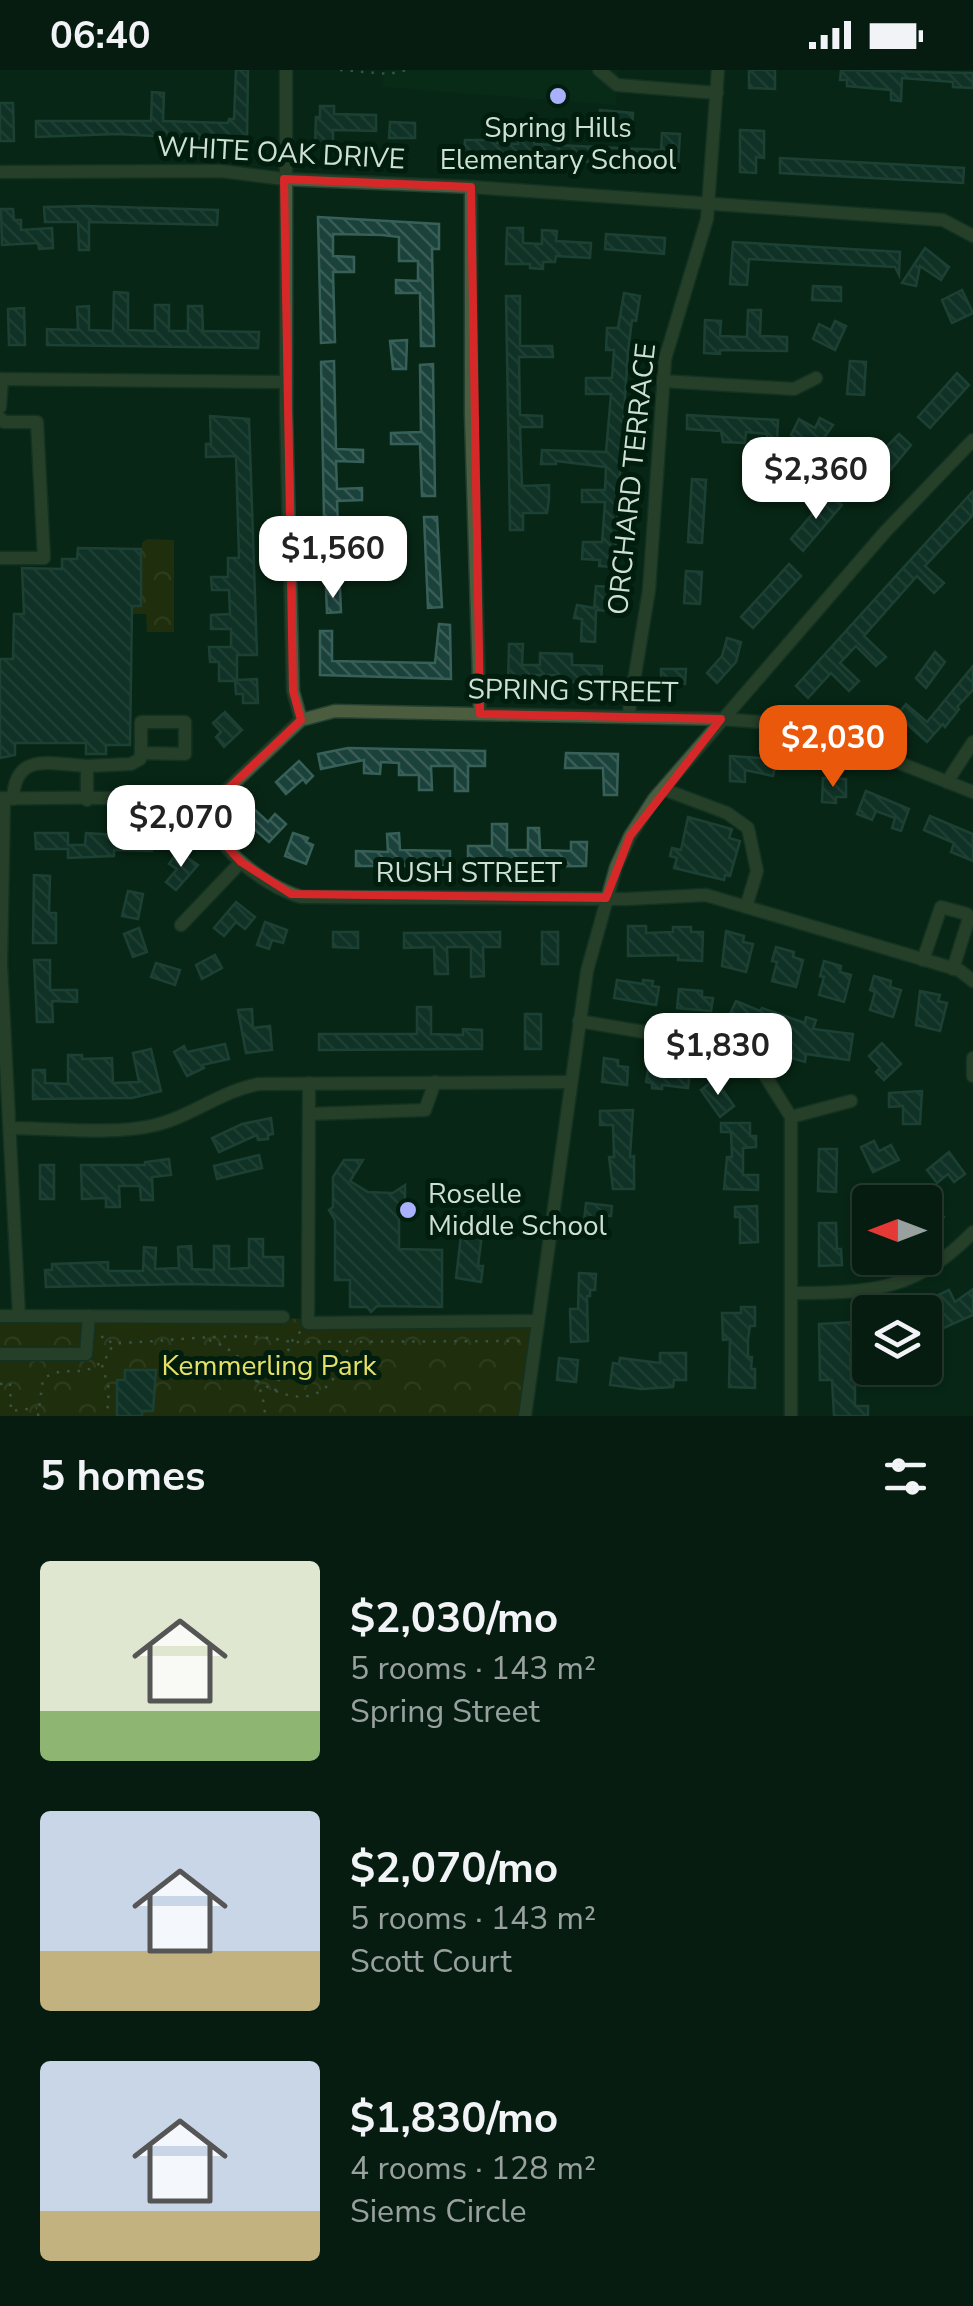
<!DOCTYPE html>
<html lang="en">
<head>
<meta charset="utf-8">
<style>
  :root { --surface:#061c10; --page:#14291e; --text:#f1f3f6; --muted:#98a19f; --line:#273a30; --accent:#ea580c }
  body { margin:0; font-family:"Nunito Sans",sans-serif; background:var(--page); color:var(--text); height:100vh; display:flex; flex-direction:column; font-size:38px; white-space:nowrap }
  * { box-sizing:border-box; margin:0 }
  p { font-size:32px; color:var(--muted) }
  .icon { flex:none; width:55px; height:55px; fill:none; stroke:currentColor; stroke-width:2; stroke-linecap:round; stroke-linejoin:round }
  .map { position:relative; height:1346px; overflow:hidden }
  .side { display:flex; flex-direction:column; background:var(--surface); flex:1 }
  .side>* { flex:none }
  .needle { width:65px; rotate:270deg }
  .fabs { position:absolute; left:852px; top:1115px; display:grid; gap:20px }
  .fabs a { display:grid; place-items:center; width:90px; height:90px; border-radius:10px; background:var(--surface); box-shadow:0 2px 8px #0004,0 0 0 2px var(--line); font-size:50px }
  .price { position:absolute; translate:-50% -85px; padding:0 22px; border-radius:20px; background:#fff; color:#222; font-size:32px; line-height:65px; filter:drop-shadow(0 2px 5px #0008) }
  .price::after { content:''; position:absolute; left:50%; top:60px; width:30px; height:22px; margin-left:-15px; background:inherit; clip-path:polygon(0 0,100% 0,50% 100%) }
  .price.on { background:var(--accent); color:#fff }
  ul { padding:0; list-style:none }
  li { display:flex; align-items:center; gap:30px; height:250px; padding:0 40px }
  li span { display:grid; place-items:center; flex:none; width:280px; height:200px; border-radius:10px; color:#555 }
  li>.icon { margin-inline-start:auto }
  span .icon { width:120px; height:120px; fill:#fffc; stroke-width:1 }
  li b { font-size:42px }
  h2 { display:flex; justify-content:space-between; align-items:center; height:120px; padding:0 40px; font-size:42px }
  .status { display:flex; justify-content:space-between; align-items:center; height:70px; padding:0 50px; background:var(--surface); direction:ltr }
  .status svg { height:28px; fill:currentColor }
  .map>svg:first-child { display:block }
</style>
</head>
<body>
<div class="status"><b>06:40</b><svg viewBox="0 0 49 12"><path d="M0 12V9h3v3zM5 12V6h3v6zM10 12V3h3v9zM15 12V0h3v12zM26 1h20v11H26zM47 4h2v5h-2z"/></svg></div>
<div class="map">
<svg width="973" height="1346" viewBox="0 0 973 1346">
  <defs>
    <pattern id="park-crowns" width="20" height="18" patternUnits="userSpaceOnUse" patternTransform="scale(2.5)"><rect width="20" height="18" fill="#3c3900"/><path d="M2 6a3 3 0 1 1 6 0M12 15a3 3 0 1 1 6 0" fill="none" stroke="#575524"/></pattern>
    <pattern id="building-back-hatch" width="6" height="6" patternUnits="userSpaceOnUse" patternTransform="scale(2.5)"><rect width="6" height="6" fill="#1b413b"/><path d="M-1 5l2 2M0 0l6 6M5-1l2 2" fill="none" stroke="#3b5c56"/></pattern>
  </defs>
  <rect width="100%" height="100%" fill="#082616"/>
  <polygon fill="#0a311c" points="384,0 618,0 616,35 383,17"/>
  <g fill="url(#park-crowns)">
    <polygon points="147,469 174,470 174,562 147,562 146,544 132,544 132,536 141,535 142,473"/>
    <polygon points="0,1246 538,1251 528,1346 0,1346"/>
  </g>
  <g fill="url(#building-back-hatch)" stroke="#376058" stroke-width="2.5">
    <polygon points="236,0 248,0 247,71 117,64 36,67 36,51 151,51 152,22 164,23 163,51 228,53 229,49 234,49"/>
    <polygon points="749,0 775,0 775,19 749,18"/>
    <polygon points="841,0 973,3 973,18 953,17 953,12 902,8 901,31 891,30 891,20 847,16 847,10 840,10"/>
    <polygon points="0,33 13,33 14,71 0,71"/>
    <polygon points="320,36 334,36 334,44 376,45 376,61 333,60 333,76 315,75 316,47 320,47"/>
    <polygon points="600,40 633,43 632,58 600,54"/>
    <polygon points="485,51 498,52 497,73 518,74 519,63 534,64 534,74 661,80 662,63 680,64 678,97 464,85 465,70 484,70"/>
    <polygon points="390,52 415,53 415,68 389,68"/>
    <polygon points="740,60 764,61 764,88 756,87 756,103 740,102"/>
    <polygon points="780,88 964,98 963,113 780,103"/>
    <polygon points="87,136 218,140 217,155 89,152 89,180 79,180 78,152 45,152 44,137"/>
    <polygon points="1,139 13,139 14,150 21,150 21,160 52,158 53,178 39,179 38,173 2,175"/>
    <polygon points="318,147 439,154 439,179 432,179 434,276 421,276 420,223 396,223 396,210 418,211 418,191 399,191 399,167 382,165 333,164 333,186 354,187 354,202 333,202 335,272 321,273"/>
    <polygon points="507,158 523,158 523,173 542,174 542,160 557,161 556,171 591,173 590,188 556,186 555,192 543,192 543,199 530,198 530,194 506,194"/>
    <polygon points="606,164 665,168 664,184 605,179"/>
    <polygon points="733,172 900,182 899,205 895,197 749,189 747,215 730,214"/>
    <polygon points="925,178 949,197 941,210 920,196 916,216 902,213"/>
    <polygon points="813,216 841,217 841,231 812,230"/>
    <polygon points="962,220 973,243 952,253 942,230"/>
    <polygon points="114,222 128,223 128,260 155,261 155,235 169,235 169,261 188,261 188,236 202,236 203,261 259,262 258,278 47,275 47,259 78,260 77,237 89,236 89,260 113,261"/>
    <polygon points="624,223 640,226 636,251 632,250 628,281 614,497 599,496 600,490 582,489 583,472 602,472 605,432 582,432 582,420 605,420 606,397 556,391 556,394 541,394 542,380 606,382 611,324 586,324 586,308 612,308 614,280 606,280 607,258 618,258"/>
    <polygon points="506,226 520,226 520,276 552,276 553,287 519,287 520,345 542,346 542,357 520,357 522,416 549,415 549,429 547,443 523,443 523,460 510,460"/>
    <polygon points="24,238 25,275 9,275 8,239"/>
    <polygon points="748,240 761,240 760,266 787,267 787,281 720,280 720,284 704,283 705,250 721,251 720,266 747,267"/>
    <polygon points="835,251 846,256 835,280 813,269 819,254 831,260"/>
    <polygon points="407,270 406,299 393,299 390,271"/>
    <polygon points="334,291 336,379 363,380 363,392 336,391 337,419 362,418 362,430 337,431 338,455 364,455 364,468 349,468 349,491 338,491 338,499 325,499 321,292"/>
    <polygon points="850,291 866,292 864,325 847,324"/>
    <polygon points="433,294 435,426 422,426 420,374 391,374 391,363 421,362 420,295"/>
    <polygon points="957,303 969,315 930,358 918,347"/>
    <polygon points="687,345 778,350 776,392 767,392 767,364 746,362 745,373 723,372 721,361 687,359"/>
    <polygon points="210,346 249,349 257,585 237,585 237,610 257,609 258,633 243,633 243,624 236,624 235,611 219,611 219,592 210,592 209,577 231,577 231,559 211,559 211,545 230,544 229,520 212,520 211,507 228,507 228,488 239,488 236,386 206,387 206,374 211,374"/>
    <polygon points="820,348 833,355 816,379 791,365 799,349 815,358"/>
    <polygon points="899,364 911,375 870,425 855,409"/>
    <polygon points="692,409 706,410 702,473 688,472"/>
    <polygon points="973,421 973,445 925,496 944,513 934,523 917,506 864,566 886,587 876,596 856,576 840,593 859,611 849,621 831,603 808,628 796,616"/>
    <polygon points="830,423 842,435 803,481 791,469"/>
    <polygon points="424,447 437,447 442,537 428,538"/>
    <polygon points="78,478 141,479 141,536 132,536 130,675 106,675 106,684 86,684 86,673 15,673 15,685 0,688 0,589 13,589 14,544 24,544 22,498 62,499 62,489 77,489"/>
    <polygon points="789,494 801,506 753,558 741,547"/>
    <polygon points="686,501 702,502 700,534 684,533"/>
    <polygon points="596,516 610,517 609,541 596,540 595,572 581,571 582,549 574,548 577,535 594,538"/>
    <polygon points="326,519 340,519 341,542 327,543"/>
    <polygon points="439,554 450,555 451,609 320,605 320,561 332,561 332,591 435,593"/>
    <polygon points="727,568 741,572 736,592 717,613 707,603 722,586"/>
    <polygon points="509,574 523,574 522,595 540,595 540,583 572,584 572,595 602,596 601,612 558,612 559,605 533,605 533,611 508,611"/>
    <polygon points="935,582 945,592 926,618 916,608"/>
    <polygon points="973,596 973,620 957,637 959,639 945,657 943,654 927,672 897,645 906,634 927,652"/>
    <polygon points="661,599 686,599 685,614 661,613"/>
    <polygon points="225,642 242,660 224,677 216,667 221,662 213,653"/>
    <polygon points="348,678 485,681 485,696 468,696 468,721 455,721 455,696 431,696 432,720 419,720 419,705 399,705 399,693 381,692 380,704 364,703 364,690 321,699 318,684"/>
    <polygon points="566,683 618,684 617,725 604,725 603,698 565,698"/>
    <polygon points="730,686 777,689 773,706 745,700 745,712 730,711"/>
    <polygon points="299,691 313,706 306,713 303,709 286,724 276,712"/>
    <polygon points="823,708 846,709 846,727 836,727 836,733 822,732"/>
    <polygon points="866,721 909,739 901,761 892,758 895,748 876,741 872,750 857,744"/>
    <polygon points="254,739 268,752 275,744 286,754 269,772 244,750"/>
    <polygon points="930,746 973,764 973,791 951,782 954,773 924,760"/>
    <polygon points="688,747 732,759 729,768 740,771 730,806 725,805 724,810 674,798 677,788 670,786 672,778 681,780"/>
    <polygon points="492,754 507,754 507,780 528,780 528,758 539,758 540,780 571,781 571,772 587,772 586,796 468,797 468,776 492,776"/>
    <polygon points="35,763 68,763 68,775 85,775 86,763 152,767 152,781 114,780 114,786 68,788 68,779 36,779"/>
    <polygon points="293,763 308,768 306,772 313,775 306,794 285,786"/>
    <polygon points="399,763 400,780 450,781 450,796 356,796 356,781 388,782 387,764"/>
    <polygon points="178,781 198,795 176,820 166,812 177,799 169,794"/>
    <polygon points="34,805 50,806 49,843 56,843 56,873 33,873"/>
    <polygon points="128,821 143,824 138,849 122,846"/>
    <polygon points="236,832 255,847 245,859 236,852 224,866 214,858"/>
    <polygon points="265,852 287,860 283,873 272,870 269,879 257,875"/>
    <polygon points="628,856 646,856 646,863 673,862 673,857 691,857 691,862 703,862 702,891 678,890 678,885 628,886"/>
    <polygon points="139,858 147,882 133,887 124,864"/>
    <polygon points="726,861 744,866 743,872 753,874 746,902 722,896"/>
    <polygon points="333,862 358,862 358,878 333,877"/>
    <polygon points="500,862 500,877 483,877 484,906 471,907 471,877 447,877 448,904 435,904 434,877 404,878 404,863"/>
    <rect x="542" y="862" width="16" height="32"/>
    <polygon points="776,877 794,882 793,887 803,890 796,917 772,911 777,892 772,891"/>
    <polygon points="215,885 222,898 202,909 196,895"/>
    <polygon points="34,890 50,890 50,920 77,920 77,932 52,931 53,952 37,952"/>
    <polygon points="824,891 841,896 840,902 851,905 844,932 819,925 824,907 820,906"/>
    <polygon points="156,893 180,900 175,915 151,907"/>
    <polygon points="874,906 891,911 890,917 901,920 893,947 870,940 875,922 870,920"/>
    <polygon points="617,910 643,914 643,910 653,911 652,916 659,917 656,935 614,928"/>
    <polygon points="679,919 702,921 702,927 713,928 711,941 677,938"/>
    <polygon points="920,921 940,925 938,931 947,933 940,961 916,955"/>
    <polygon points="736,931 760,941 762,938 805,953 806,947 816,950 813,959 853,964 849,990 806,984 805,992 791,988 793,981 777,977 779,969 728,948"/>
    <polygon points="417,937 431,937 431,964 463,965 463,959 482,960 482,979 319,980 319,964 417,964"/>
    <polygon points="252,939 253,958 270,956 272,980 246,983 238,940"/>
    <rect x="525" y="944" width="16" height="35"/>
    <polygon points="882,973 901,994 884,1010 876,1002 880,998 869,986"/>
    <polygon points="225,974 229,989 202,995 204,998 187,1006 174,982 184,976 187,982"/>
    <polygon points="151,979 161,1021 132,1028 33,1029 33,1000 45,1000 45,1013 68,1014 68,985 82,985 82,989 112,988 113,1013 139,1012 133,983"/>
    <polygon points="604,988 618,990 618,996 628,997 627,1015 602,1012"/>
    <polygon points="649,994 690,1000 688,1018 662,1015 662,1019 652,1018 652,1013 646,1012"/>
    <polygon points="715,1009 734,1036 720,1047 701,1020"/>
    <polygon points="922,1021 920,1054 903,1054 903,1036 889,1037 889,1023"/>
    <polygon points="633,1040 630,1087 634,1086 634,1119 613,1119 609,1087 614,1087 613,1055 600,1055 600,1041"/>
    <polygon points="271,1048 273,1064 268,1065 268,1069 258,1070 257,1065 219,1082 212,1068 242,1054"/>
    <polygon points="721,1053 750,1053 750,1066 756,1066 756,1077 743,1078 743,1105 758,1105 758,1120 724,1119 727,1087 732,1087 731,1062 721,1062"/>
    <polygon points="874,1071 879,1081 891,1075 899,1090 873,1102 861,1077"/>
    <polygon points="819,1079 837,1079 836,1122 818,1121"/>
    <polygon points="949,1082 965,1104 954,1112 948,1104 937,1113 927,1100"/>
    <polygon points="259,1085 262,1098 217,1109 214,1096"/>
    <polygon points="169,1089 171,1105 152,1107 153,1130 141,1130 140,1116 119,1116 120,1137 106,1137 106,1128 82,1129 81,1095 145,1095 145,1092"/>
    <polygon points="344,1090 363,1090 350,1111 368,1122 393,1123 405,1115 405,1138 399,1147 399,1179 442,1180 442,1237 377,1236 371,1242 367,1237 350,1237 350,1210 335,1210 335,1150 329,1140 333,1137 333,1107"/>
    <rect x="40" y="1095" width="14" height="34"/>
    <polygon points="932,1131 944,1147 925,1162 925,1137"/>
    <polygon points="586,1133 612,1136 611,1146 602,1145 601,1152 584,1151"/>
    <polygon points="757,1136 758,1172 740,1173 740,1147 735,1147 735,1137"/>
    <polygon points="463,1149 489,1152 487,1165 482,1164 478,1196 483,1196 481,1212 456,1208"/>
    <polygon points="819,1153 836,1153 837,1179 841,1179 842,1195 819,1196"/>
    <polygon points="249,1169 263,1169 263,1187 283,1187 283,1216 186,1214 46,1217 45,1200 52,1200 52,1194 108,1192 108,1201 143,1201 144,1177 156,1178 155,1199 179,1198 178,1177 191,1176 192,1199 214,1200 214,1176 229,1176 229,1199 249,1198"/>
    <polygon points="579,1203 596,1204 595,1220 590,1220 590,1226 587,1226 588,1271 571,1272 570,1239 578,1239"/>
    <polygon points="973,1219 973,1245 935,1262 927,1247 943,1239 936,1226 949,1220 955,1232"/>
    <polygon points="741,1237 755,1237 755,1256 750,1256 748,1269 748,1287 752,1287 751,1299 755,1299 755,1318 729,1317 730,1269 723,1270 722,1243 741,1243"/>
    <polygon points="855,1252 855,1285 850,1285 851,1310 855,1310 855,1336 868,1336 868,1346 834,1346 832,1310 820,1310 819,1254"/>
    <polygon points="660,1283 686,1283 686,1310 674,1310 673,1317 641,1319 610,1315 613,1293 619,1294 620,1288 660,1293"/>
    <polygon points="559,1288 578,1290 576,1312 557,1310"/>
    <polygon points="125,1300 156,1300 153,1341 142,1341 142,1346 117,1346 117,1310 125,1310"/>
  </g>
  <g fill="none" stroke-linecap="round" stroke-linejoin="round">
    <g stroke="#244031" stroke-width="15">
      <g id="minor">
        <polyline points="286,0 286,342 293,621 301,650"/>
        <polyline points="599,0 617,15 717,23"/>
        <polyline points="0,102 221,101 284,109 471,117 943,150 973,166"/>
        <polyline points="471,117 471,346 480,644"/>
        <polyline points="0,309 286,312"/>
        <polyline points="662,311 794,319 816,308"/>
        <polyline points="0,337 2,309"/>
        <polyline points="0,348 4,352 37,352 44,488 0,488"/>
        <polyline points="628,647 649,520 665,289 707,149 718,0"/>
        <polyline points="87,696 131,694 140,689 141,683 185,684 185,652 141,652 141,683"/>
        <polyline points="947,712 973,672"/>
        <polyline points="663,719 727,743 748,758 757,801 746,837"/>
        <path d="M0,728C45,730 166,720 199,746C215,759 225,779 241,792C257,806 280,821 301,827L627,829L706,825L959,900L973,911"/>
        <polyline points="4,729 1,894 19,1246"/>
        <path d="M13,729C15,681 51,694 87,696V730"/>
        <polyline points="199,746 301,650 335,641 721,649 788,654 836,668 973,722"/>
        <polyline points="181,855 241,792"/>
        <polyline points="923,890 941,837 967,844 969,848 953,899"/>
        <polyline points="579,951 704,972 729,980 761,999 791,1047 791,1346"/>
        <polyline points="973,988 973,1006"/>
        <polyline points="309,1013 308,1253 538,1251"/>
        <polyline points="309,1044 425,1040 435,1012"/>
        <polyline points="791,1047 851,1031"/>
        <path d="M10,1058C53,1058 109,1065 151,1056C190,1048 220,1021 259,1014L570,1012"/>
        <path d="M793,1223C870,1223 917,1221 973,1162"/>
        <polyline points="0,1246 283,1247"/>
        <polyline points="0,1284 86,1284 89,1246"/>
        <polyline points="525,1346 587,901 616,797 630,766 654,729 885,462 973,370"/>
      </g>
    </g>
    <g stroke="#72897b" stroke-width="2.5" stroke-dasharray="2.5 8" stroke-linecap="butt">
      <polyline points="340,0 389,4 407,0"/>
      <path d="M101,1267H107L111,1273C164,1273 241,1259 291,1272L524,1271"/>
      <path d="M209,1270C242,1281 264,1311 265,1346"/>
      <polyline points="102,1295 109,1319 107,1346"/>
      <path d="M257,1311C307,1342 334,1326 350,1272"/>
      <polyline points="0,1314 10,1313 11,1341 37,1338"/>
      <polyline points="275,1321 291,1272 301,1261"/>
      <path d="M38,1346L43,1309C68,1291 84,1315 111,1282V1275"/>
    </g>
    <use href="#minor" stroke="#4c5d3f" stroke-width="12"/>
  </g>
  <path d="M0 0H973V1346H0ZM284,109L471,117L480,644L721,649L630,766L606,828L291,824L241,792L199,746L301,650L293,621Z" fill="#082616" fill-opacity=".55" fill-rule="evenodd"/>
  <path fill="none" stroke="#d62828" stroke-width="8" stroke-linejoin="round" d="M284,109L471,117L480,644L721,649L630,766L606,828L291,824L241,792L199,746L301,650L293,621Z"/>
  <g fill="#a9b0fc" stroke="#001d0d" stroke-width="4">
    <circle cx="558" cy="26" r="10"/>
    <circle cx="408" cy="1140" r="10"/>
  </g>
  <g text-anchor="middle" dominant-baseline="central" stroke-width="10" stroke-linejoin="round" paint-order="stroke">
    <g font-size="28" fill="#cedfd4" stroke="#001d0d">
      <text x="558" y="58">Spring Hills<tspan x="558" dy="32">Elementary School</tspan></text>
      <text x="428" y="1124" text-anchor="start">Roselle<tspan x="428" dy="32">Middle School</tspan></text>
    </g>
    <g font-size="28" fill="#cedfd4" stroke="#001d0d">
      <text transform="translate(281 83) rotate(3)">WHITE OAK DRIVE</text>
      <text transform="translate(632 409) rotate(-84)">ORCHARD TERRACE</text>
      <text transform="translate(573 621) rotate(1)">SPRING STREET</text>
      <text x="469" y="803">RUSH STREET</text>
    </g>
    <g font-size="28" fill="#e5e066" stroke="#001d0d">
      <text x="269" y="1296">Kemmerling Park</text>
    </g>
  </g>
</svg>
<div class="fabs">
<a><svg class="needle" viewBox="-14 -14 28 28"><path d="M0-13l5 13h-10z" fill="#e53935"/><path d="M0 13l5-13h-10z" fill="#98a19f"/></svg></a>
<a><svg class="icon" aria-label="layers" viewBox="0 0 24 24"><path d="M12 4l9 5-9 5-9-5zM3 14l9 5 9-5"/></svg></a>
</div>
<b class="price" style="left:816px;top:452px">$2,360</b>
<b class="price" style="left:333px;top:531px">$1,560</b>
<b class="price on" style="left:833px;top:720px">$2,030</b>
<b class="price" style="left:181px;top:800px">$2,070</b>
<b class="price" style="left:718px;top:1028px">$1,830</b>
</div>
<section class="side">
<h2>5 homes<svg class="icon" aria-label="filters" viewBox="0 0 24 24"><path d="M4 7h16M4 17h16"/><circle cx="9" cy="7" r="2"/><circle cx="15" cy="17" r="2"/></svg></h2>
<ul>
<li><span style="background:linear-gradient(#dfe7d0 75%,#8fb573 0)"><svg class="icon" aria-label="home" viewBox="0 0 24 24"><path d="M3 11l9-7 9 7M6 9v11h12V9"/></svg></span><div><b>$2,030/mo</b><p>5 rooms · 143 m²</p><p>Spring Street</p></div></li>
<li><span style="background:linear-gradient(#c9d6e8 70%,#c2b280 0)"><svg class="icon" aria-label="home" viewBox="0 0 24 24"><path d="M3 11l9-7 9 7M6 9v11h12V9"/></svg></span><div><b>$2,070/mo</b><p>5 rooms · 143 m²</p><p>Scott Court</p></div></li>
<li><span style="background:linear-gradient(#c9d6e8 75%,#c2b280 0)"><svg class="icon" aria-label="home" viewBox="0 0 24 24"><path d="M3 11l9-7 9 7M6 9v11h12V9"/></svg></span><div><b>$1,830/mo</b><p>4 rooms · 128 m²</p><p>Siems Circle</p></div></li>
</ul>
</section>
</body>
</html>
